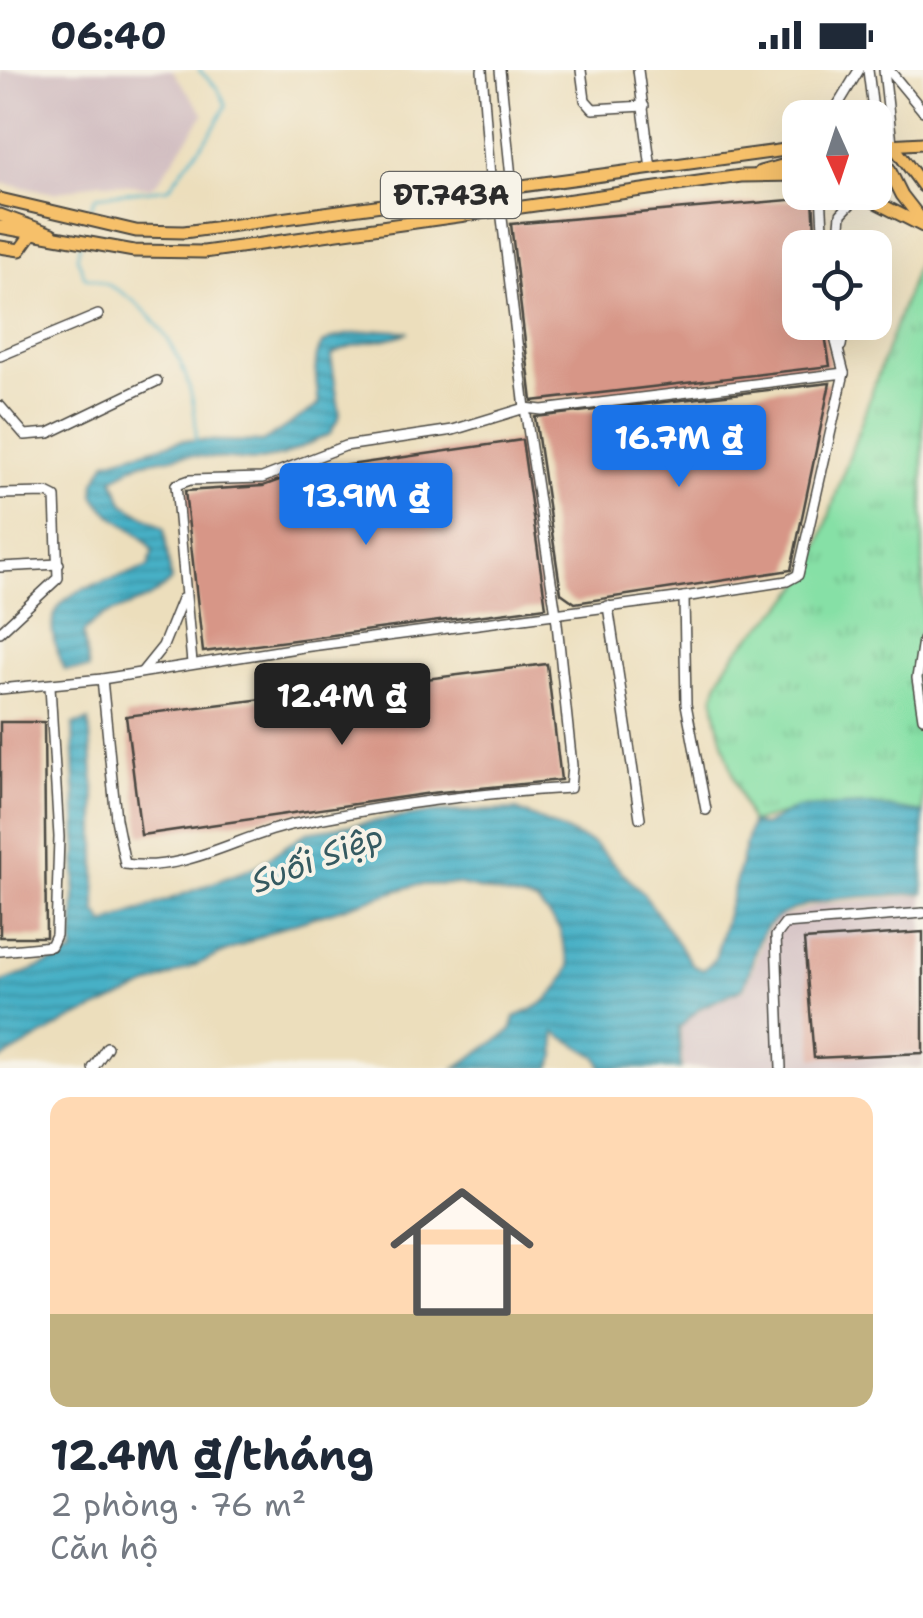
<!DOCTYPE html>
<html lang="vi">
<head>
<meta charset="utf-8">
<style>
  :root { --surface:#fff; --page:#f2f2f3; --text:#1f2937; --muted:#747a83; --accent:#1a73e8 }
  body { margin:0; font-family:"Shantell Sans",sans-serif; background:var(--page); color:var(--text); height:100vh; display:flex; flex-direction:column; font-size:38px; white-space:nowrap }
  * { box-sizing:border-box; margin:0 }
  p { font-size:32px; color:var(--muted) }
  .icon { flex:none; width:55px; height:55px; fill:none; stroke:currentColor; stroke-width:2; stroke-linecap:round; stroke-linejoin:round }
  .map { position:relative; height:998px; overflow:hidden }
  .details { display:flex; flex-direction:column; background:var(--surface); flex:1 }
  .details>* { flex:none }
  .needle { width:65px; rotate:177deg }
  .controls { position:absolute; left:782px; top:30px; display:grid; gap:20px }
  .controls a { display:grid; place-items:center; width:110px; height:110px; border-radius:20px; background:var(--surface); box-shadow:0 10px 40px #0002; font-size:50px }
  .price { position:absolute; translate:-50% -85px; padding:0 22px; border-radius:10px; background:var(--accent); color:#fff; font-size:32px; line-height:65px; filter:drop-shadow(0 2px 5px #0008) }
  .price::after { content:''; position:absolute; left:50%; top:60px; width:30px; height:22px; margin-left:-15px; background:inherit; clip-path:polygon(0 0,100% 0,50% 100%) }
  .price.current { background:#222; color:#fff }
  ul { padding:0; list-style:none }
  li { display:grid; align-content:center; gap:20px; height:530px; padding:0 50px }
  li span { display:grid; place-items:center; height:310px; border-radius:20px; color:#555 }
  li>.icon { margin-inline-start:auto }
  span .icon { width:180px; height:180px; fill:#fffc; stroke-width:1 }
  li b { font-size:42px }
  .status { display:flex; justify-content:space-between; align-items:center; height:70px; padding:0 50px; background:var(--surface); direction:ltr }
  .status svg { height:28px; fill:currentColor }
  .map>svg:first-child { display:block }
</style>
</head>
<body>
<div class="status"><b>06:40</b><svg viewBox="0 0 49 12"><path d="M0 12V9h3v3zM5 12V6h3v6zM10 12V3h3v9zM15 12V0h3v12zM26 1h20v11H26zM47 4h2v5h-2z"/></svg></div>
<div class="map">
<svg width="923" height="998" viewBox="0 0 923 998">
  <defs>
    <pattern id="park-tufts" width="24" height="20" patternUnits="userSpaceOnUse" patternTransform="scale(2.5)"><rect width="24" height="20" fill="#86e0a6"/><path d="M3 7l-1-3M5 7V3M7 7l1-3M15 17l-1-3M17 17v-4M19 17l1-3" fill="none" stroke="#74c08f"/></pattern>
    <pattern id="water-rules" width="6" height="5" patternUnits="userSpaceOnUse" patternTransform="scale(2.5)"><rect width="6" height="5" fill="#47b0c6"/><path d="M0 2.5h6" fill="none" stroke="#3b8fa1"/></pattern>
  </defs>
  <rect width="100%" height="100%" fill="#f7f3e8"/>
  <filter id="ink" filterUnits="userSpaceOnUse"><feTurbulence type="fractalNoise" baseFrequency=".01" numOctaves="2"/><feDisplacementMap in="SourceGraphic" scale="20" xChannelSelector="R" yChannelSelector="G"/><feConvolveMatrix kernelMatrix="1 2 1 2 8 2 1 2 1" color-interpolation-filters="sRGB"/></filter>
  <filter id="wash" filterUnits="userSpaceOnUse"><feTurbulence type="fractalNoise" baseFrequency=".0048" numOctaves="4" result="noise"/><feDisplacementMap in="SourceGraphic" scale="40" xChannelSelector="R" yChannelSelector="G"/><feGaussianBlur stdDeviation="2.25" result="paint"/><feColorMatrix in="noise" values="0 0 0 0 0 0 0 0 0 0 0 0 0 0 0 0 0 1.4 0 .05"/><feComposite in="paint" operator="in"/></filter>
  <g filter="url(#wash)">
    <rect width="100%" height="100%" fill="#ecdebc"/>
    <g fill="#d2bec1">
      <polygon points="0,0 172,0 204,44 158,112 149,117 99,112 55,123 0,113"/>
      <polygon points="923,825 923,998 683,998 681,958 700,940 745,919 765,864 777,849 820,834"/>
    </g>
    <path fill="url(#park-tufts)" stroke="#588668" stroke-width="2.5" d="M923,177V743C863,733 810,734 751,753C741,729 710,643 715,622C728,570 787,547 808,502C823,471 832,434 844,401C870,327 897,252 923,177Z"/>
    <g fill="url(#water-rules)" stroke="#396e78" stroke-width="2.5">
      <path d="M384,260L409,262C384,273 349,271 331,286L340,345L330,364L282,386L254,391L184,385L139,393L113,409L124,434L164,458L171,511C140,543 104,534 83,564L89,599L65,600C23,517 96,519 148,497L153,481C139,456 113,456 94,425L95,412L107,391L183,370L262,372L319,335C310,266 316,268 384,260Z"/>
      <path d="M89,651L96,742V841L105,854L255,797L307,762L436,742L517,740L594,774L644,824L693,896L703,900L715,889L751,753L763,756L796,738L872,735L923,743V823C881,827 792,823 765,859C754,875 752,899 743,918L700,938L679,958L681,998H602L597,987L555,962L556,986L550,998H455L511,961L515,947C544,936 558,925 570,896L559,858L537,832L456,814L415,815L282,857L68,951L0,990V913L73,884L77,773L73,654Z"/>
    </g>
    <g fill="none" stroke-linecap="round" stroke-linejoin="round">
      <g stroke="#47b0c6" stroke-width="2.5">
        <path d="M87,146L96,126L169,118C187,90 214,65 226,35L218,19L199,0"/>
        <path d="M80,174L77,187L85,207C155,223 199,302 196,372"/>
      </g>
    </g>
    <g id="blocks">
      <g fill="#d79687">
        <polygon points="813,128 816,178 800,178 800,252 823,252 830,296 532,331 511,154"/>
        <polygon points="830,313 791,500 575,533 561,523 535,347"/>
        <polygon points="522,370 546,537 203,582 185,421 263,416 301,402"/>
        <polygon points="547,594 561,710 431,723 141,765 126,646"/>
        <polygon points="0,652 44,652 46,867 0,867"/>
        <polygon points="923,862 923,983 814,988 804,870"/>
      </g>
    </g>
  </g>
  <g filter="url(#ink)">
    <use href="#blocks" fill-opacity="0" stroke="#484641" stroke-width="2.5"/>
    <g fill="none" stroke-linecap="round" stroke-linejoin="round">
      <g stroke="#484641" stroke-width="12">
        <g id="minor">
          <polyline points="482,0 491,120"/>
          <polyline points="500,0 512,117"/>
          <polyline points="581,0 585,30 593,39 644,36"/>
          <polyline points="638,0 651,99"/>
          <polyline points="868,0 874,48"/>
          <polyline points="884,0 892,74"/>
          <polyline points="889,0 923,41"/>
          <polyline points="830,48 859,0"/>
          <polyline points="875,60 877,75"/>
          <polyline points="821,122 824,178"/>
          <polyline points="838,178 841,144 860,124"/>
          <polyline points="841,276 845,252"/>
          <polyline points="0,286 98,245"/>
          <polyline points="0,336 25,365 49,363 157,311"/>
          <polyline points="0,424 47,423 55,427 58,508 0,562"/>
          <polyline points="0,497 59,494"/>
          <polyline points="608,536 640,748"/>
          <polyline points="923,570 917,608 923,648"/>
          <polyline points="192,593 176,415 190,410 262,408 345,376 453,360 525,338 501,140"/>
          <polyline points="142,602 163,576 182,529"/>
          <path d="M102,609L116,749L125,794C187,803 237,766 295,754C385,735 479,723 570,718L572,696L556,544L525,338L542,340L844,303"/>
          <polyline points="0,619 102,609 303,577 684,527"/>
          <polyline points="706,740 686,634 684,527 787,511 798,505 844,303 831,252"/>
          <polyline points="0,881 51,876 56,865 59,767 50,616"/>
          <polyline points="93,998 107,977"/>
          <polyline points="781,998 776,866 785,854 923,843"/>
        </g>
      </g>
      <g stroke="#484641" stroke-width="15">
        <g id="major">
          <polyline points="892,74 923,116"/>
          <polyline points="877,75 902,125 923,152"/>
          <polyline points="887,75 923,73"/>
          <polyline points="760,102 800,91"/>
          <polyline points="856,122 923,156"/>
          <polyline points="0,129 136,161 184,162 800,78"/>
          <polyline points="0,145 52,164"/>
          <polyline points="0,157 134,181 204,182 741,106 800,105"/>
          <polyline points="0,177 20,180 35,159"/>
        </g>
      </g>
      <use href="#minor" stroke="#fff" stroke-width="9"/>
      <use href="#major" stroke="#f6c06b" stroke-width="11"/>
    </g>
  </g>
  <g text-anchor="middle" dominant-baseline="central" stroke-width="8" stroke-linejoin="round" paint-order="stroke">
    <rect fill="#f7f3e8" stroke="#686764" stroke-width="2.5" x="381" y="102" width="140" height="46" rx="8"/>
    <g font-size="28" font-weight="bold" fill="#2b2b2b">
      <text x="451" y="125">ĐT.743A</text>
    </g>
    <g font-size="32" font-style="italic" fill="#355a61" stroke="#f7f3e8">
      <text transform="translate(317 788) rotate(-21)">Suối Siệp</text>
    </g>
  </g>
</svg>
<div class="controls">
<a><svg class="needle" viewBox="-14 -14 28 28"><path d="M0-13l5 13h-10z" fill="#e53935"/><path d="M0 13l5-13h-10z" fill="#747a83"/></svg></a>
<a><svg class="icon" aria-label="locate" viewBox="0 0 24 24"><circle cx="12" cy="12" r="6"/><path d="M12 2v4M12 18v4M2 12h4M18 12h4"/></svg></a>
</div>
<b class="price" style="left:679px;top:420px">16.7M ₫</b>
<b class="price" style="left:366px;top:478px">13.9M ₫</b>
<b class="price current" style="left:342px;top:678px">12.4M ₫</b>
</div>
<section class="details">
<ul>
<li><span style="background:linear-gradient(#ffd9b3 70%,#c2b280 0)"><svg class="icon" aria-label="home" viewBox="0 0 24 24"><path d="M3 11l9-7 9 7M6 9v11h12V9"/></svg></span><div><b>12.4M ₫/tháng</b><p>2 phòng · 76 m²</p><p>Căn hộ</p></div></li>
</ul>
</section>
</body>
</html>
